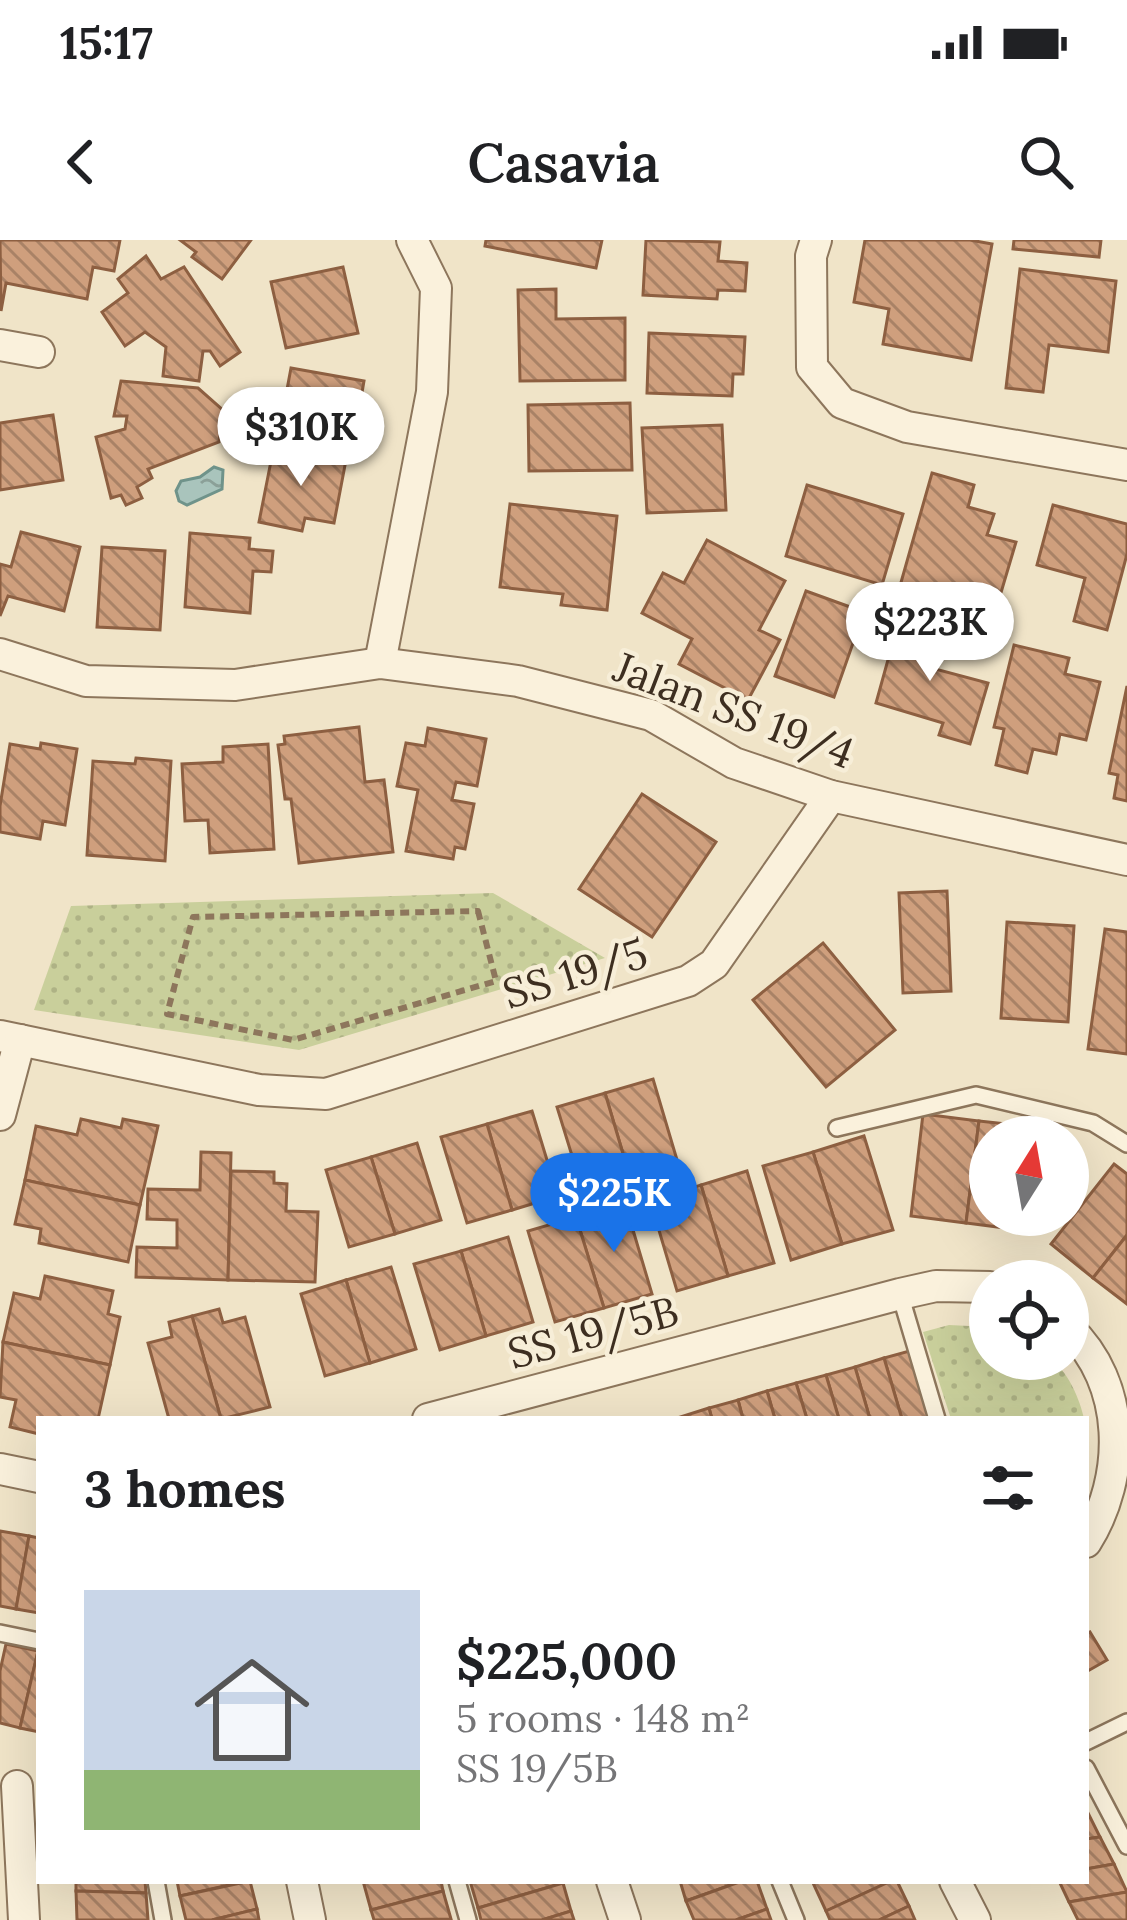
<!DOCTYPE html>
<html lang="en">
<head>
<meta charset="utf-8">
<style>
  :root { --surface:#fff; --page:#f6f6f6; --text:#202124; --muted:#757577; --line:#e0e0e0; --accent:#1a73e8 }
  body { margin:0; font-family:Lora,serif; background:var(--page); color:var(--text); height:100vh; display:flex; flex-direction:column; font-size:45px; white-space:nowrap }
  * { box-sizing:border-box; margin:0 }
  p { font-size:39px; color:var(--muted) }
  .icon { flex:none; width:66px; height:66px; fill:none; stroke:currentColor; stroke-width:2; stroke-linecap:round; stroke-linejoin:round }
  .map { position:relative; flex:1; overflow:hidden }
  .details { position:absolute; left:36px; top:1176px; width:1053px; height:468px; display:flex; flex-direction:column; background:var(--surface); border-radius:0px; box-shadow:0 12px 48px #0002 }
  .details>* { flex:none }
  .needle { width:78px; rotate:11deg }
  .fabs { position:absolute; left:969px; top:876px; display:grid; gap:24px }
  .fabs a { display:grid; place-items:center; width:120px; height:120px; border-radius:50%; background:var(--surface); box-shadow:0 12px 48px #0002; font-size:60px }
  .price { position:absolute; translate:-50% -102px; padding:0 27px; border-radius:42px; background:#fff; color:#222; font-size:39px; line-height:78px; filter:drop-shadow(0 3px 6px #0008) }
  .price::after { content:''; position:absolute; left:50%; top:72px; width:36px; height:27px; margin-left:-18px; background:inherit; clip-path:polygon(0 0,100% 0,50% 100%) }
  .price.current { background:var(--accent); color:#fff }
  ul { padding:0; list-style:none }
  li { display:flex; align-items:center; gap:36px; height:300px; padding:0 48px }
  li+li { border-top:3px solid var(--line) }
  li span { display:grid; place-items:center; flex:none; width:336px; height:240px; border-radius:0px; color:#555 }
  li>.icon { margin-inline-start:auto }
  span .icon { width:144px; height:144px; fill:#fffc; stroke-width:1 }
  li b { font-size:51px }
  h2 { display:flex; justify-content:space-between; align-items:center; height:144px; padding:0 48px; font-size:51px }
  .status { display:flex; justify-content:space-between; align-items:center; height:84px; padding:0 60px; background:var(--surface); direction:ltr }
  .status svg { height:33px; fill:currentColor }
  header { display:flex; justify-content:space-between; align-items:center; height:156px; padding:0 48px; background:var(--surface); font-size:54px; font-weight:600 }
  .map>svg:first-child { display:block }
</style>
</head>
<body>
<div class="status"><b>15:17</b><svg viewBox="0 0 49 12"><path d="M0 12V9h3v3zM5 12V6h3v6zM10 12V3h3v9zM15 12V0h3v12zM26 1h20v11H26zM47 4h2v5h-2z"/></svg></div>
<header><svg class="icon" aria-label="back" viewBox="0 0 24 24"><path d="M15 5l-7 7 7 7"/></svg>Casavia<svg class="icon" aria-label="search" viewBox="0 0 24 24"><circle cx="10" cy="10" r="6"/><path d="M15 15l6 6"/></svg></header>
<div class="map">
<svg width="1127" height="1680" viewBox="0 0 1127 1680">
  <defs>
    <pattern id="green-dots" width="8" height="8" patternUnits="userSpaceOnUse" patternTransform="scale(3)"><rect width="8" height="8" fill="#c9cf9b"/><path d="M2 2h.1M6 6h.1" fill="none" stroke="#aeb285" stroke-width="1.8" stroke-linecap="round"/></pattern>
    <pattern id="water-ripples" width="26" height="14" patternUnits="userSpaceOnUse" patternTransform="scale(3)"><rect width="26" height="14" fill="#a9c4bc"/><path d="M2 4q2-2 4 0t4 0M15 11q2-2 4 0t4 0" fill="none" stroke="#8ba098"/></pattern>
    <pattern id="building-back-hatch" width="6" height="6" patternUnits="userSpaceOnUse" patternTransform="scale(3)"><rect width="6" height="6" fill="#cf9f7d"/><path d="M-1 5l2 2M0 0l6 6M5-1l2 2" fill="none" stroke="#a98266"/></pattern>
  </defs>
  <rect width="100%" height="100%" fill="#f0e4c8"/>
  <g fill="url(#green-dots)">
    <polygon points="493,653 605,718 299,810 34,770 71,666"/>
    <path d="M949,1085L990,1087V1119C1006,1119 1035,1114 1050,1120C1067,1128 1081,1162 1084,1179H951L923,1092Z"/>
  </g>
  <polygon fill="url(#water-ripples)" stroke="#6f938a" stroke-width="3" points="214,227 223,230 222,249 187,265 179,261 176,251 181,241 200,237"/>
  <g fill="url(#building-back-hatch)" stroke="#8d5f41" stroke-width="3">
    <polygon points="0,0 120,0 114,31 93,27 87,59 6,43 1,71"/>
    <polygon points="180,0 251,0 222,39 192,17 196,12"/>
    <polygon points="486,0 602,0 596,28 485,6"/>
    <polygon points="646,0 720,2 718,21 747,23 745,51 718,50 717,59 643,55"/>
    <polygon points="865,0 970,0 992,4 971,120 883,104 889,69 854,62"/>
    <polygon points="1014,0 1101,0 1099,17 1013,9"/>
    <polygon points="146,16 161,39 184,27 240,112 220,126 210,111 203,111 199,141 163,136 166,107 145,92 125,106 102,72 128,53 118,39"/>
    <polygon points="343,27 358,93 286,108 271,42"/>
    <polygon points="1020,29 1116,41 1108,112 1049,105 1043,152 1006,148"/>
    <polygon points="556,49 556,79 625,78 625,140 520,141 518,50"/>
    <polygon points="649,93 745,97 743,134 733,134 732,156 647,153"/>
    <polygon points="291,128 364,141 353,205 280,187"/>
    <polygon points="121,141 198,148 223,170 219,202 148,229 152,238 137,247 142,258 126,265 121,255 111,258 96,197 125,189 127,176 114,176"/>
    <polygon points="630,163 632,230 529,231 528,165"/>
    <polygon points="53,175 63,240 0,250 0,183"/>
    <polygon points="722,185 726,270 647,273 642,188"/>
    <polygon points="274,206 346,220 334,283 305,278 302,291 259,282"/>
    <polygon points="932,233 974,245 968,267 994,274 987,295 1016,302 1000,356 969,348 963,371 898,353"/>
    <polygon points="807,245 903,274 882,345 786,316"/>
    <polygon points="510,264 617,276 607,370 561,365 563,354 500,347"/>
    <polygon points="1053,265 1127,284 1127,314 1107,390 1074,381 1085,338 1037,325"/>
    <polygon points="21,292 80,307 64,371 8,356 0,376 0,324 11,327"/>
    <polygon points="190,293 250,298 249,309 273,311 271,332 253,331 250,373 185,367"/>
    <polygon points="707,300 785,341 759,390 780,400 748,460 679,424 692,399 642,373 663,333 684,343"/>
    <polygon points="102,307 165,311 160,390 97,387"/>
    <polygon points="806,351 864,372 834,457 775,436"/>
    <polygon points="899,380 945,393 935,429 988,443 970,504 939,495 943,483 876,463"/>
    <polygon points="1014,405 1069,418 1065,434 1100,442 1086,500 1060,494 1056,514 1033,509 1027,533 996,525 1004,489 994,487"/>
    <polygon points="1127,446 1127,561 1114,558 1118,535 1109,533"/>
    <polygon points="359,487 365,542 384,540 393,612 299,623 291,559 285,559 278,505 285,504 284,496"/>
    <polygon points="428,488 486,499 477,546 456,542 452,560 474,564 465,609 455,607 453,619 406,611 418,550 397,546 406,503 425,506"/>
    <polygon points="41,503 77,509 65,585 43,581 40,599 0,592 0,566 10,504 40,509"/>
    <polygon points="268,504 274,609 210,613 208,580 185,581 182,524 223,522 223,507"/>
    <polygon points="136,518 171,521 165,621 87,615 93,521 135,524"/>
    <polygon points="642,554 716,602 652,697 579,649"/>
    <polygon points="947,651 951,751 903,753 899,653"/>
    <polygon points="1007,682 1074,686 1068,782 1001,778"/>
    <polygon points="1105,689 1127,692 1127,814 1088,809"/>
    <polygon points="823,703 895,790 826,847 753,760"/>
    <polygon points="653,839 680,930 632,944 605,853"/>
    <polygon points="605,853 632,944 585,958 557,867"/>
    <polygon points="532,871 558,956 512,970 487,884"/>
    <polygon points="923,874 979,881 966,983 911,976"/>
    <polygon points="81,879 121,888 123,879 158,886 140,965 25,940 36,886 77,895"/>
    <polygon points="979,881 1034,887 1033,897 990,897 990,975 1023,975 1021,990 966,983"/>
    <polygon points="487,884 512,970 467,983 441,897"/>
    <polygon points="864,896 893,990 842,1004 813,912"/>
    <polygon points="417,903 441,980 395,994 371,917"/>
    <polygon points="201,912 231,913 228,1040 136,1037 137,1007 177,1008 177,980 147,979 148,949 200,950"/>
    <polygon points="813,912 842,1004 791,1020 763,926"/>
    <polygon points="371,917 395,994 349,1007 326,930"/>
    <polygon points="1114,924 1127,934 1127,995 1093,1038 1051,1004"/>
    <polygon points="231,931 274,932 274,943 287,944 286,971 318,972 315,1042 228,1040"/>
    <polygon points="747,931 774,1023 728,1036 701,945"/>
    <polygon points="25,940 140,965 128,1022 39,1003 41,989 15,984"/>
    <polygon points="701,945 728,1036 677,1051 650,960"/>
    <polygon points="625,963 652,1054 604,1068 576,977"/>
    <polygon points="576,977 604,1068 555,1082 528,991"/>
    <polygon points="1127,995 1127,1064 1093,1038"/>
    <polygon points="508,997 533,1082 486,1096 461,1011"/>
    <polygon points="461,1011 486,1096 440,1110 414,1024"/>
    <polygon points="391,1027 416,1109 370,1123 346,1040"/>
    <polygon points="45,1036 113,1051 108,1074 120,1077 110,1125 3,1102 14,1053 40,1059"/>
    <polygon points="346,1040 370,1123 325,1136 301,1054"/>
    <polygon points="219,1069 223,1083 245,1077 270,1167 221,1179 192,1076"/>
    <polygon points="192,1076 221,1179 169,1179 148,1103 172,1097 169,1082"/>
    <polygon points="3,1102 110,1125 98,1179 39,1179 39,1194 10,1187 16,1160 0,1157"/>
    <polygon points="913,1110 934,1179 902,1179 884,1118"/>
    <polygon points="884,1118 902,1179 870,1179 855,1127"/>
    <polygon points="855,1127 870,1179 839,1179 826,1135"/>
    <polygon points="826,1135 839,1179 807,1179 796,1143"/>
    <polygon points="796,1143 807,1179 775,1179 767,1151"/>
    <polygon points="767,1151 775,1179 743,1179 738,1160"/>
    <polygon points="738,1160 743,1179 712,1179 709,1168"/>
    <polygon points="709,1168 712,1179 680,1179 680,1177"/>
    <polygon points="0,1291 29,1296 16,1369 0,1366"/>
    <polygon points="29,1296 39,1298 39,1373 16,1369"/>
    <polygon points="1090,1392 1107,1420 1086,1432 1086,1394"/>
    <polygon points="6,1404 38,1411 20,1488 0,1483 0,1431"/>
    <polygon points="38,1411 39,1412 39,1492 20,1488"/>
    <polygon points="1086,1569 1100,1597 1086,1599"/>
    <polygon points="1100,1597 1114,1624 1086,1629 1086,1599"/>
    <polygon points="1114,1624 1127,1652 1069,1662 1059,1641 1086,1641 1086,1629"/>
    <polygon points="76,1641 145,1641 146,1653 76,1651"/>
    <polygon points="177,1641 247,1641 180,1656"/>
    <polygon points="250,1641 257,1669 212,1680 186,1680 180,1656"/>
    <polygon points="363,1641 441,1641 443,1651 371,1670"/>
    <polygon points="470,1641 562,1641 563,1643 478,1668"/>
    <polygon points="680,1641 742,1641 686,1661"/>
    <polygon points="742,1641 757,1641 767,1669 736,1680 694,1680 686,1661"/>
    <polygon points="817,1641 891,1641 826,1671 813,1643"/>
    <polygon points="891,1641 897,1641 909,1666 879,1680 830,1680 826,1671"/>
    <polygon points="563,1643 571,1671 542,1680 481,1680 478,1668"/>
    <polygon points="76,1651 146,1653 148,1680 77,1680"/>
    <polygon points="443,1651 451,1679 374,1680 371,1670"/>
    <polygon points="1127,1652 1127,1680 1078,1680 1069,1662"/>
    <polygon points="909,1666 915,1680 879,1680"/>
    <polygon points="257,1669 259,1680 212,1680"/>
    <polygon points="767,1669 771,1680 736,1680"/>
    <polygon points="571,1671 574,1680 542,1680"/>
  </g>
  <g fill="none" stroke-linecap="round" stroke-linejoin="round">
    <g stroke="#8d765c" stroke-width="20">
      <g id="service">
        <polyline points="837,888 976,855 1093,883 1127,904"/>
        <polyline points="900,1054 937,1179"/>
        <polyline points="0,1393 39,1401"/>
        <polyline points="1086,1502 1127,1482"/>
        <polyline points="1086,1528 1127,1606"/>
        <polyline points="156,1641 163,1680"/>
        <polyline points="457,1641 468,1680"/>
        <polyline points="780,1641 796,1680"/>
      </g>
    </g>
    <g stroke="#8d765c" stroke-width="34">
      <g id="minor">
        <polyline points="816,0 811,16 812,127 842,163 907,187 1127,225"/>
        <polyline points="0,105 39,112"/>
        <polyline points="0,414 86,441 235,445 380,423 518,441 651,475 734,523 831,556 1127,620"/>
        <polyline points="380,423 432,152 436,48 412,0"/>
        <polyline points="0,796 259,850 326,854 688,741 714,724 831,556"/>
        <polyline points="0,875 20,800"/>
        <path d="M1068,1088C1127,1143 1127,1237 1086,1302"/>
        <polyline points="428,1179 900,1054 936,1046 990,1047"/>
        <polyline points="0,1229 39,1237"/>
        <polyline points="17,1546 24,1680"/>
        <polyline points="302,1641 310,1680"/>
        <polyline points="612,1641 625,1680"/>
        <polyline points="955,1641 975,1680"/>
      </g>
    </g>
    <polygon stroke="#8d765c" stroke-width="6" stroke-dasharray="9 6" stroke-linecap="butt" points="478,671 496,741 293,800 167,774 193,677"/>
    <use href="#service" stroke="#faf1dc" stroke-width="15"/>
    <use href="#minor" stroke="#faf1dc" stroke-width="30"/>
  </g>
  <g text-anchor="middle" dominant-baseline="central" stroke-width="9" stroke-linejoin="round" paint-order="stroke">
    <g font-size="42" fill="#3d2e20" stroke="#f7eed8">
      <text transform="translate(734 470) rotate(21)">Jalan SS 19/4</text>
      <text transform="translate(575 733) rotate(-17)">SS 19/5</text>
      <text transform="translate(593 1092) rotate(-15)">SS 19/5B</text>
    </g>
  </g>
</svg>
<div class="fabs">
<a><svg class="needle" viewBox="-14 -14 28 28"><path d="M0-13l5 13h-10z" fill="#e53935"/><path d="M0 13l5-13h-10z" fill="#757577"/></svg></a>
<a><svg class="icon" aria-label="locate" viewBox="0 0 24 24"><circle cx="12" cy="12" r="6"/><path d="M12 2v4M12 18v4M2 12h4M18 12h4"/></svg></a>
</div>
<b class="price" style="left:301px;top:249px">$310K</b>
<b class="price" style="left:930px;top:444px">$223K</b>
<b class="price current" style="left:614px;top:1015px">$225K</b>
<section class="details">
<h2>3 homes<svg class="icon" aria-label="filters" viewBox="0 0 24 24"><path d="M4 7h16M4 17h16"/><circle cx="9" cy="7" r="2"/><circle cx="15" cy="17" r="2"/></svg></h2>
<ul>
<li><span style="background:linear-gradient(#c9d6e8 75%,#8fb573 0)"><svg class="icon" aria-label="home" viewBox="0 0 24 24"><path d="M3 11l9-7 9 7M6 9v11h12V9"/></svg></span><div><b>$225,000</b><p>5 rooms · 148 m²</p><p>SS 19/5B</p></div></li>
</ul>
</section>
</div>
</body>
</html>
